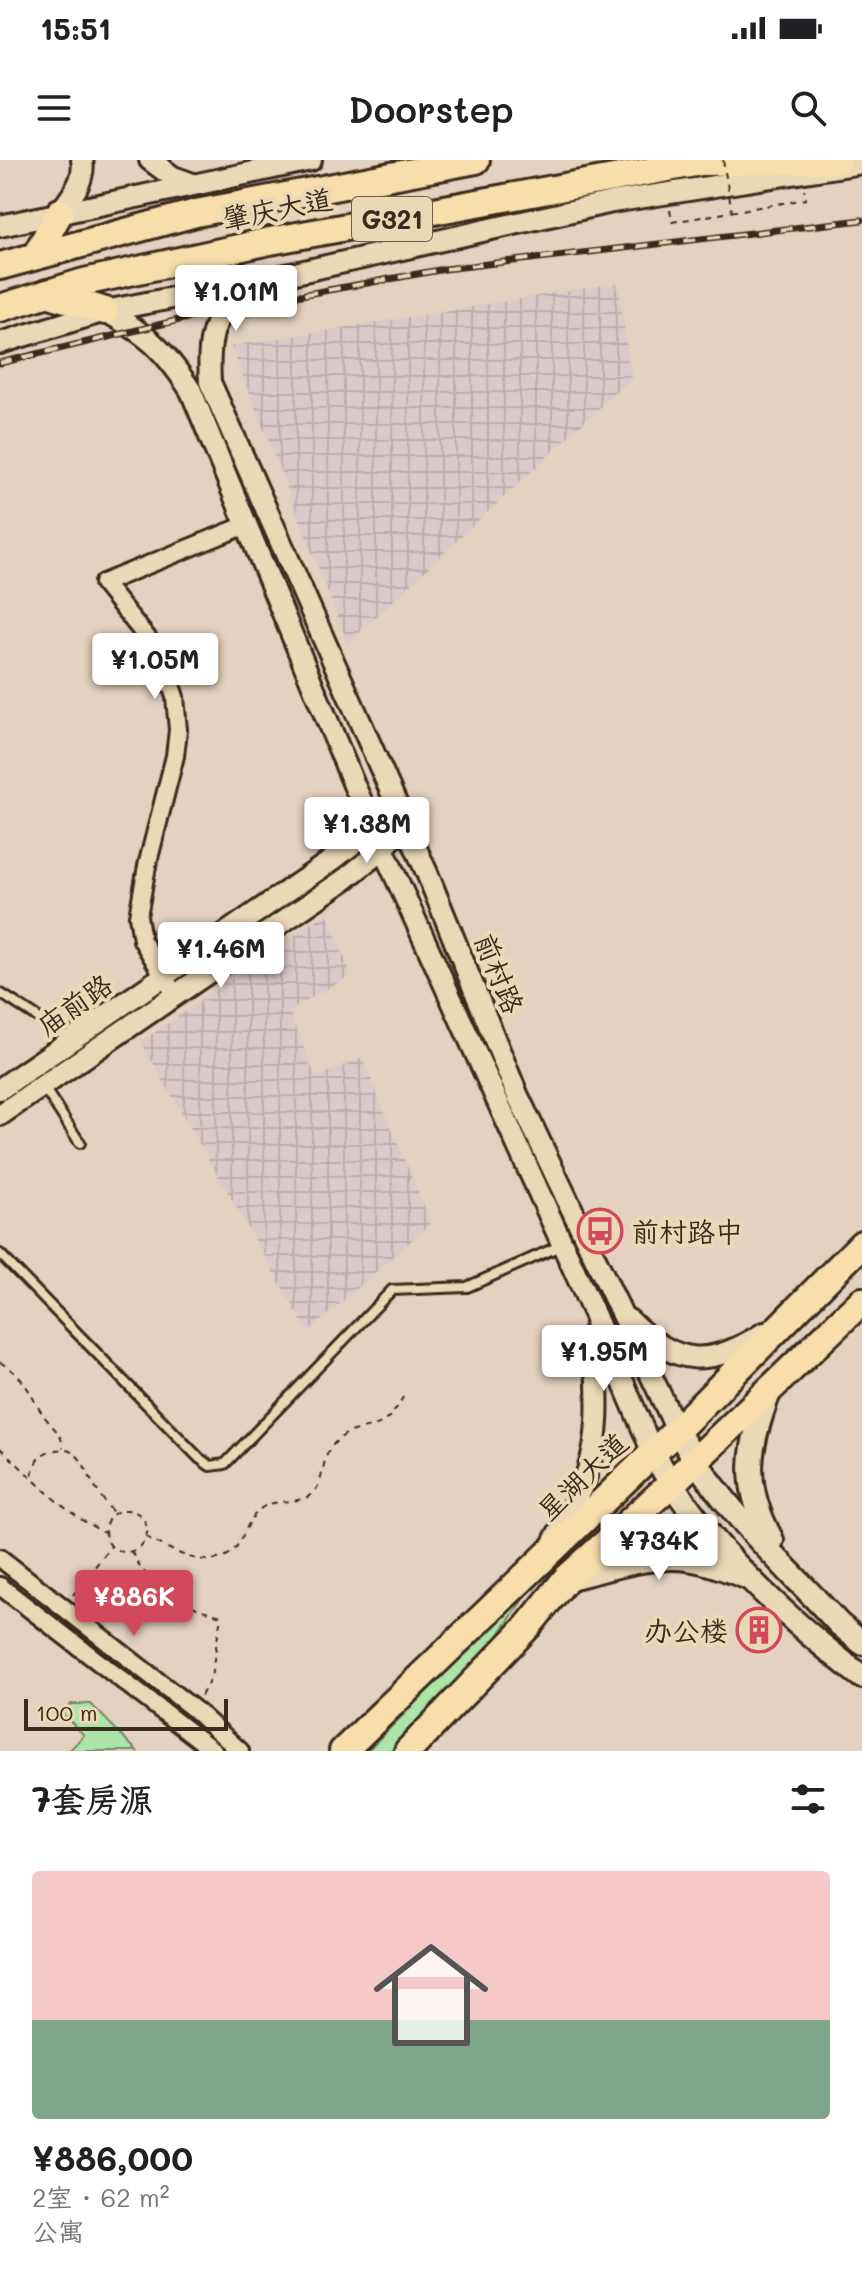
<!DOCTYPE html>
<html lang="zh">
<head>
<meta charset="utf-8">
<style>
  :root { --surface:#fff; --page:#f6f6f6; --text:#202124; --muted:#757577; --accent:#d1495b }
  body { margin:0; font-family:Mali,"LXGW WenKai TC",sans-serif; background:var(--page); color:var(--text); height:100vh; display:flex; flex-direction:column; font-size:30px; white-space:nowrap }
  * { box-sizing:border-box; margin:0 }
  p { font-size:26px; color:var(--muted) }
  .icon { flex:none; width:44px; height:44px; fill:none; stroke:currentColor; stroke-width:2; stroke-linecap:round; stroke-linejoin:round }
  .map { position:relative; height:1591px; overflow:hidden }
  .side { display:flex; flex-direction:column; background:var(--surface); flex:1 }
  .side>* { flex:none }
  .scale { position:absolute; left:24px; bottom:20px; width:204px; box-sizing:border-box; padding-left:8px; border:4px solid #3b2a1e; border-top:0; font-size:22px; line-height:28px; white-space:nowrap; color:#3b2a1e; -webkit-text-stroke:6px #ebd8b6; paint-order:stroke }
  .price { position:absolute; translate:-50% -68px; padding:0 18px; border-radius:8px; background:#fff; color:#222; font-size:26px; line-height:52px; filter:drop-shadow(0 2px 4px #0008) }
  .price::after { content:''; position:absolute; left:50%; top:48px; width:24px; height:18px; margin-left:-12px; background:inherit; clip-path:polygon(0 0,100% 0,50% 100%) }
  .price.selected { background:var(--accent); color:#fff }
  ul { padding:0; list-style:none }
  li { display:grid; align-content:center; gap:16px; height:424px; padding:0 32px }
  li span { display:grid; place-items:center; height:248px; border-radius:8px; color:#555 }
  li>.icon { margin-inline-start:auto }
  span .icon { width:144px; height:144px; fill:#fffc; stroke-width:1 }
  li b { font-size:34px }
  h2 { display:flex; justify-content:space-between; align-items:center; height:96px; padding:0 32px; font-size:34px }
  .status { display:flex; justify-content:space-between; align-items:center; height:56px; padding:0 40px; background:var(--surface); direction:ltr }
  .status svg { height:22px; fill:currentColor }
  header { display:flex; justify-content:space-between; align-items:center; height:104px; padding:0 32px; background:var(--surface); font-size:36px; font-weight:600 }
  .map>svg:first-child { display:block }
</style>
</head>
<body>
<div class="status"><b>15:51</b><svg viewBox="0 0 49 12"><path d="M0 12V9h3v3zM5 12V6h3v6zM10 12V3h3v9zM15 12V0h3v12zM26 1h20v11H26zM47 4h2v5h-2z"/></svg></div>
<header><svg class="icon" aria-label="menu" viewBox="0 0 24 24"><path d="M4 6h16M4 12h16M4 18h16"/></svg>Doorstep<svg class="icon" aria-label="search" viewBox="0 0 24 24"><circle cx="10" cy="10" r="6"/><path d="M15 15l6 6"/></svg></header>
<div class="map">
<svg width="862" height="1591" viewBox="0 0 862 1591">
  <defs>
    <pattern id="industrial-grid" width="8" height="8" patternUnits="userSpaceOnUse" patternTransform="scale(2)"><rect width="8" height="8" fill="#dcc9ca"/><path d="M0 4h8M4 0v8" fill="none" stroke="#beadad"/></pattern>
  </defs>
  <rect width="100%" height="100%" fill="#e4d1bf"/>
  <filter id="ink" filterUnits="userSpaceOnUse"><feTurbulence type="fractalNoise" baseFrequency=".0125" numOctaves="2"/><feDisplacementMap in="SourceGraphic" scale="16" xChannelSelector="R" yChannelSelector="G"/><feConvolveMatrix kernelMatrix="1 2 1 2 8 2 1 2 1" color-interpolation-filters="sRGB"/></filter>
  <g filter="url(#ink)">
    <g fill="url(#industrial-grid)">
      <polygon points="618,123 631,218 348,483 231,186"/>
      <polygon points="327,753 351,815 289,851 316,917 362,898 431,1063 308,1172 141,882"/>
    </g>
    <g fill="#ace5aa" stroke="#748864" stroke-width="2">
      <polygon points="531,1428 478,1504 391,1591 367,1591"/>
      <polygon points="71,1544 91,1544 137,1591 69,1591 84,1575 62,1553"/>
    </g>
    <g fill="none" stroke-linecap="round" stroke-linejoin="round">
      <g stroke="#3b2a1e" stroke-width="14">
        <g id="service">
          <polyline points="0,833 71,879"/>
          <polyline points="43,926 80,983"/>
          <polyline points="0,1094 199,1298 210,1306 225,1304 392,1130 467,1127 562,1085"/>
        </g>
      </g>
      <g stroke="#3b2a1e" stroke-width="22">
        <g id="minor">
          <polyline points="175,835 142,780 138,756 147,706 175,596 178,570 175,537 161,495 103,423 246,365"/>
          <polyline points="0,1398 195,1550 240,1591"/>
          <polyline points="0,1426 214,1591"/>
        </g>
      </g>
      <g stroke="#3b2a1e" stroke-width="26">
        <g id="tertiary">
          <polyline points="150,0 173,17 190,23"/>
          <path d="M60,52C71,37 86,20 82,0"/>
          <polyline points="0,66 311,0"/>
          <path d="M255,122C214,153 207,170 210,222L427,713L517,934L677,1270"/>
          <path d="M105,151C148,175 164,189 191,231L354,625L595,1156L653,1293"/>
          <polyline points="0,183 105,151 255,122 612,42 862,3"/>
          <polyline points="0,929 335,698 374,667 385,665"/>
          <polyline points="0,955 344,720 384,688 405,663"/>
          <path d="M629,1160C677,1207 708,1208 764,1173"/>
          <path d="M553,1383C565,1359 580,1336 588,1310C604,1265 595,1215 595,1168"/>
        </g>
      </g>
      <g stroke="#3b2a1e" stroke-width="28">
        <g id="secondary">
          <path d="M770,1230C748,1288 741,1324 772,1380"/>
          <path d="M677,1270C717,1344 782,1402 839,1464L862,1483"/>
          <path d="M653,1293C703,1382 782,1455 862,1517"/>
          <path d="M566,1419C600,1411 635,1399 670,1398C697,1397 723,1408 748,1418"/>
        </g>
      </g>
      <g stroke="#3b2a1e" stroke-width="32">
        <g id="primary">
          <polyline points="343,1591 677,1270 862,1084"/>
          <polyline points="408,1591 528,1466 566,1419 671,1324 862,1141"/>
        </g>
      </g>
      <g stroke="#3b2a1e" stroke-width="32">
        <g id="trunk">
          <polyline points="702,2 838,0"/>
          <polyline points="36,95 60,52"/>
          <polyline points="0,106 196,53 476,0"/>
          <polyline points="47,133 105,151"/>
          <polyline points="0,148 84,122 270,81 712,0"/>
        </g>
      </g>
      <g stroke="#3b2a1e" stroke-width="2" stroke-dasharray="6 6" stroke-linecap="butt">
        <polyline points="670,50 672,62 806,39 804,30"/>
        <path d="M0,1202C32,1222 28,1237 48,1261C56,1271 62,1275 63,1288"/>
        <path d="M0,1288C37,1321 59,1350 105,1373"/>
        <path d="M32,1315C35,1303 38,1294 51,1291C80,1283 84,1308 95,1327C101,1337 108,1346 114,1354"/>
        <circle cx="126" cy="1371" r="21"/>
        <path d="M146,1377C169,1388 195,1406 221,1398C244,1392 243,1360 263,1347C278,1338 303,1345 314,1332C325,1319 321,1299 332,1286C357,1256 380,1283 403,1237"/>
        <path d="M131,1391C152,1432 179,1443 221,1456L211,1518L201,1536"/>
        <polyline points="73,1435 111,1386"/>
      </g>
      <use href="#service" stroke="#ebd8b6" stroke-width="8"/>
      <use href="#minor" stroke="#ebd8b6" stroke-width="16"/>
      <use href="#tertiary" stroke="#ebd8b6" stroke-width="20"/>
      <use href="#secondary" stroke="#ebd8b6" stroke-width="22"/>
      <use href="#primary" stroke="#f8deab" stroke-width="26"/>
      <use href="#trunk" stroke="#f8deab" stroke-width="26"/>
      <g stroke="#3b2a1e" stroke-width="7">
        <polyline id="rail" points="0,203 229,148 445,109 862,60"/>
      </g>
      <use href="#rail" stroke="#ebd8b6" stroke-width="4" stroke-dasharray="12" stroke-linecap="butt"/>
      <polyline stroke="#3b2a1e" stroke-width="2" stroke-dasharray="6 6" stroke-linecap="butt" points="723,0 732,52"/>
    </g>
  </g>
  <defs>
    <g id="bus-ring" transform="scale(2.3)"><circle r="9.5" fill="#ebd8b6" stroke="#d1495b" stroke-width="1.5"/><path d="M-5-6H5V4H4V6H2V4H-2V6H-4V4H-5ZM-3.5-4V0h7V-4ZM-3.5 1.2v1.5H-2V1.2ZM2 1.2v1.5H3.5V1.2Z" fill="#d1495b"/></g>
    <g id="building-ring" transform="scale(2.3)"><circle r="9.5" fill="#ebd8b6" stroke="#d1495b" stroke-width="1.5"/><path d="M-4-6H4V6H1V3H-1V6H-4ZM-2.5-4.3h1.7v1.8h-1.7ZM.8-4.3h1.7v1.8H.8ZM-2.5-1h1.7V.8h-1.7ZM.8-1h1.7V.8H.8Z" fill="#d1495b"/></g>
  </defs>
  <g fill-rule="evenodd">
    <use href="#bus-ring" x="600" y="1071"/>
    <use href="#building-ring" x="759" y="1470"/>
  </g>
  <g text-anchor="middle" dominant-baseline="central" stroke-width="8" stroke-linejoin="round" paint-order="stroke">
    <rect fill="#ebd8b6" stroke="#705e4c" stroke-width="2" x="352" y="37" width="80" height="44" rx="6"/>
    <g font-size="26" font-weight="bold" fill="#3b2a1e">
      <text x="392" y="59">G321</text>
    </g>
    <g font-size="28" fill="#3b2a1e" stroke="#ebd8b6">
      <text transform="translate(277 48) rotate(-11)">肇庆大道</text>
      <text transform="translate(500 813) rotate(68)">前村路</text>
      <text transform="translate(74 844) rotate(-35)">庙前路</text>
      <text transform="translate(582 1316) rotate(-44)">星湖大道</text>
    </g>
    <g font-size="28" fill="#3b2a1e" stroke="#ebd8b6" text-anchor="start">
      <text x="631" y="1071">前村路中</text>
      <text x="728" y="1470" text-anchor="end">办公楼</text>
    </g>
  </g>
</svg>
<div class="scale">100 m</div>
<b class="price" style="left:236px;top:173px">¥1.01M</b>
<b class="price" style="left:155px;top:541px">¥1.05M</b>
<b class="price" style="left:367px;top:705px">¥1.38M</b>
<b class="price" style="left:221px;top:830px">¥1.46M</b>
<b class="price" style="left:604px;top:1233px">¥1.95M</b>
<b class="price" style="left:659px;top:1422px">¥734K</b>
<b class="price selected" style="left:134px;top:1478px">¥886K</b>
</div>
<section class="side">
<h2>7套房源<svg class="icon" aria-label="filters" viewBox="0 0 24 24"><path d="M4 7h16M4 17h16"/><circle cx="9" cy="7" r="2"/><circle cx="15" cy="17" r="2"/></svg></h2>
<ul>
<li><span style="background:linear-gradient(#f6c9c9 60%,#7fa58c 0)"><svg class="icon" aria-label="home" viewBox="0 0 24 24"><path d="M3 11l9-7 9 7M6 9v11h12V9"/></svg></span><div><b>¥886,000</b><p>2室 · 62 m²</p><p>公寓</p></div></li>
</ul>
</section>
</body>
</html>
